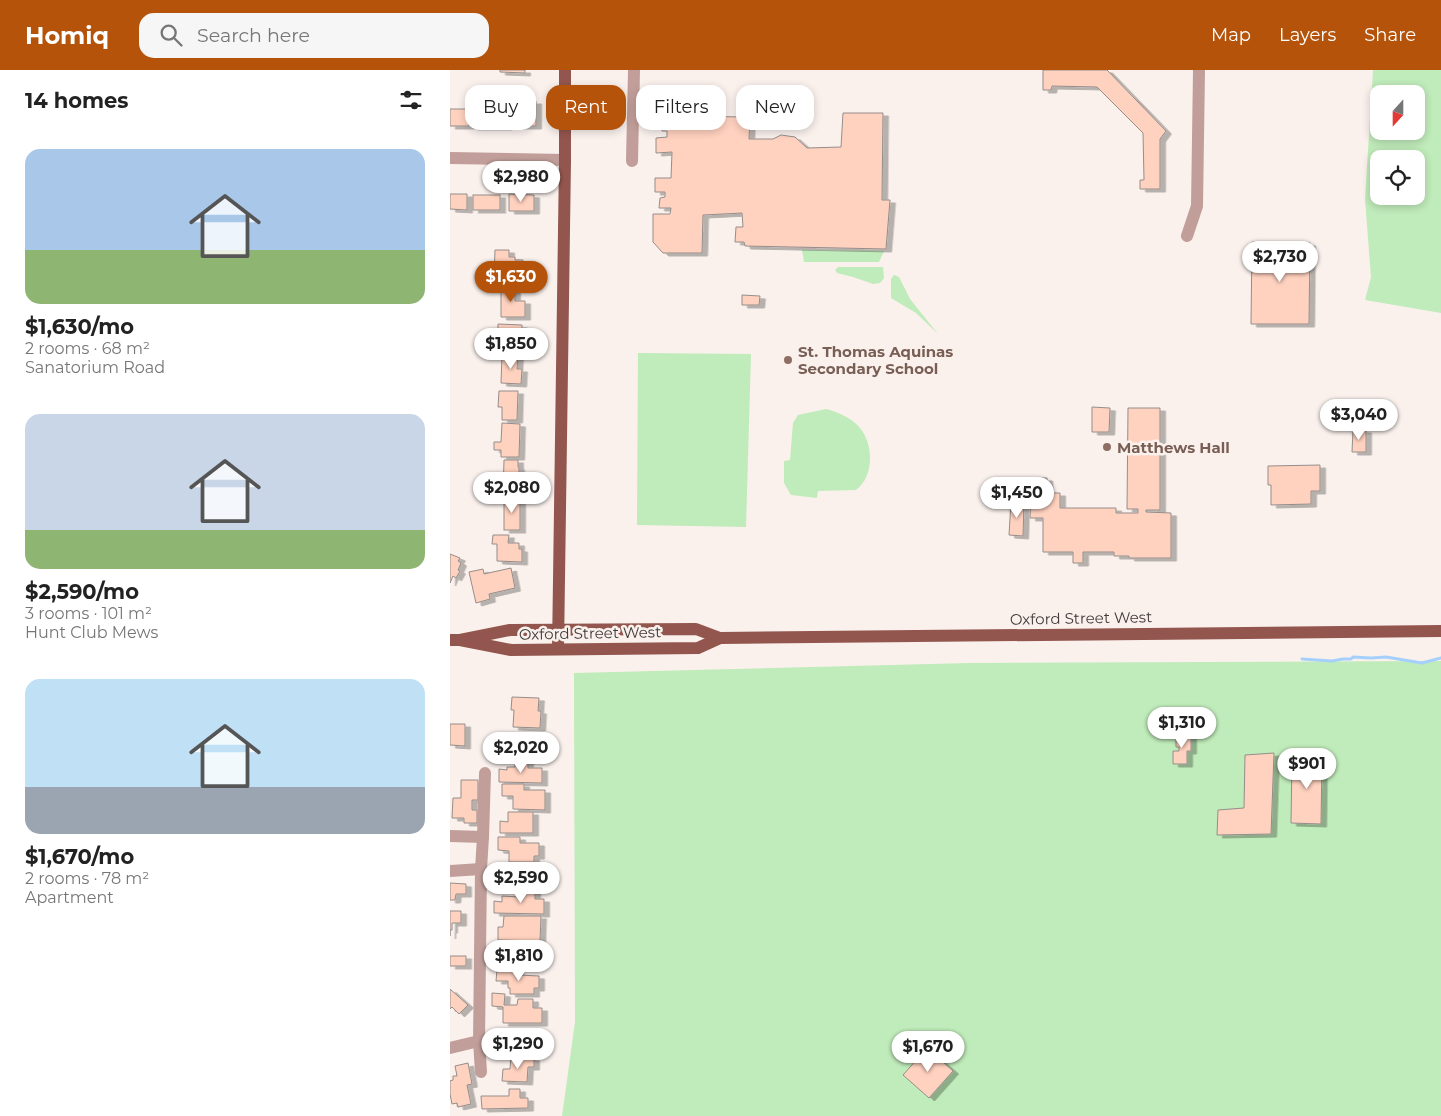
<!DOCTYPE html>
<html lang="en">
<head>
<meta charset="utf-8">
<style>
  :root { --surface:#fff; --page:#f6f6f6; --text:#222; --muted:#767676; --accent:#b45309 }
  body { margin:0; font-family:Montserrat,sans-serif; background:var(--page); color:var(--text); height:100vh; display:flex; flex-direction:column; font-size:19px; white-space:nowrap }
  * { box-sizing:border-box; margin:0 }
  p { font-size:16px; color:var(--muted) }
  .icon { flex:none; width:28px; height:28px; fill:none; stroke:currentColor; stroke-width:2; stroke-linecap:round; stroke-linejoin:round }
  .map { position:relative; flex:1; overflow:hidden }
  .sheet { display:flex; flex-direction:column; background:var(--surface); width:450px }
  .sheet>* { flex:none }
  .hud { position:absolute; left:15px; top:15px; width:475px; height:45px; display:flex; gap:10px }
  .needle { width:32px; rotate:201deg }
  .tools { position:absolute; left:920px; top:15px; display:grid; gap:10px }
  .tools a { display:grid; place-items:center; width:55px; height:55px; border-radius:10px; background:var(--surface); box-shadow:0 2px 8px #0003; font-size:25px }
  .price { position:absolute; translate:-50% -42px; padding:0 11px; border-radius:18px; background:#fff; color:#222; font-size:16px; line-height:32px; filter:drop-shadow(0 1px 2px #0008) }
  .price::after { content:''; position:absolute; left:50%; top:30px; width:15px; height:11px; margin-left:-8px; background:inherit; clip-path:polygon(0 0,100% 0,50% 100%) }
  .price.selected { background:var(--accent); color:#fff }
  ul { padding:0; list-style:none }
  li { display:grid; align-content:center; gap:10px; height:265px; padding:0 25px }
  li span { display:grid; place-items:center; height:155px; border-radius:15px; color:#555 }
  li>.icon { margin-inline-start:auto }
  span .icon { width:90px; height:90px; fill:#fffc; stroke-width:1 }
  li b { font-size:21px }
  h2 { display:flex; justify-content:space-between; align-items:center; height:60px; padding:0 25px; font-size:21px }
  .pill { padding:0 18px; border-radius:15px; background:var(--surface); box-shadow:0 2px 8px #0003; font-size:18px; line-height:45px }
  .pill.selected { background:var(--accent); color:#fff }
  header { display:flex; align-items:center; gap:30px; box-sizing:border-box; height:70px; padding:0 25px; background:var(--accent); color:#fff }
  header strong { font-size:24px }
  nav { display:flex; gap:28px; margin-inline-start:auto; font-size:18px }
  .search { width:350px; height:45px; background:var(--page); display:flex; align-items:center; gap:12px; box-sizing:border-box; padding:0 18px; border-radius:15px; color:var(--muted); font-size:19px }
  main { display:flex; flex:1; min-height:0 }
  .map>svg:first-child { display:block }
</style>
</head>
<body>
<header>
<strong>Homiq</strong>
<div class="search"><svg class="icon" aria-label="search" viewBox="0 0 24 24"><circle cx="10" cy="10" r="6"/><path d="M15 15l6 6"/></svg>Search here</div>
<nav><a>Map</a><a>Layers</a><a>Share</a></nav>
</header>
<main>
<section class="sheet">
<h2>14 homes<svg class="icon" aria-label="filters" viewBox="0 0 24 24"><path d="M4 7h16M4 17h16"/><circle cx="9" cy="7" r="2"/><circle cx="15" cy="17" r="2"/></svg></h2>
<ul>
<li><span style="background:linear-gradient(#a9c7e8 65%,#8fb573 0)"><svg class="icon" aria-label="home" viewBox="0 0 24 24"><path d="M3 11l9-7 9 7M6 9v11h12V9"/></svg></span><div><b>$1,630/mo</b><p>2 rooms · 68 m²</p><p>Sanatorium Road</p></div></li>
<li><span style="background:linear-gradient(#c9d6e8 75%,#8fb573 0)"><svg class="icon" aria-label="home" viewBox="0 0 24 24"><path d="M3 11l9-7 9 7M6 9v11h12V9"/></svg></span><div><b>$2,590/mo</b><p>3 rooms · 101 m²</p><p>Hunt Club Mews</p></div></li>
<li><span style="background:linear-gradient(#bfe0f5 70%,#9aa5b1 0)"><svg class="icon" aria-label="home" viewBox="0 0 24 24"><path d="M3 11l9-7 9 7M6 9v11h12V9"/></svg></span><div><b>$1,670/mo</b><p>2 rooms · 78 m²</p><p>Apartment</p></div></li>
</ul>
</section>
<div class="map">
<svg width="991" height="1046" viewBox="0 0 991 1046">
  <defs>
    <filter id="shadow"><feDropShadow dx="5.5" dy="3" stdDeviation="0" flood-color="#0004"/></filter>
  </defs>
  <rect width="100%" height="100%" fill="#faf1ed"/>
  <g fill="#c0ebba" fill-rule="evenodd">
    <path d="M923,0H991V243L915,230L921,207L915,129ZM929,24H966V61H929ZM929,89H966V126H929Z"/>
    <polygon points="352,180 434,181 429,192 354,192"/>
    <polygon points="388,197 433,197 434,208 430,213 423,214 403,207 387,203 385,200"/>
    <polygon points="444,205 449,207 460,229 488,264 466,243 441,228 441,209"/>
    <polygon points="188,283 301,284 296,457 187,455"/>
    <path d="M376,339C388,342 402,348 410,358C424,375 424,407 406,420L368,421L367,428L341,425L334,413V391L340,390L343,353L348,345Z"/>
    <polygon points="991,591 991,1046 112,1046 125,952 124,603 520,593"/>
  </g>
  <g fill="none" stroke-linecap="round" stroke-linejoin="round">
    <polyline stroke="#a6d0fc" stroke-width="3" points="852,589 882,591 893,589 901,589 903,587 921,588 936,587 972,593 991,588"/>
  </g>
  <g fill="#ffd1bf" stroke="#958d8a" filter="url(#shadow)">
    <polygon points="50,0 75,0 75,3 50,2"/>
    <polygon points="593,0 657,0 716,61 710,69 710,119 690,119 690,110 694,110 693,63 647,17 602,16 601,20 593,20"/>
    <polygon points="69,31 86,31 86,56 64,56 65,48 69,48"/>
    <rect x="0" y="39" width="19" height="17"/>
    <rect x="23" y="41" width="33" height="16"/>
    <polygon points="393,43 433,43 432,130 440,130 436,179 295,176 294,172 285,172 286,157 293,157 292,143 253,145 252,183 213,183 203,172 203,144 220,144 221,138 209,138 210,128 215,127 215,122 205,122 205,108 221,108 222,82 206,83 206,68 217,67 217,61 212,61 211,46 300,47 299,69 323,69 331,65 345,67 357,78 391,77"/>
    <polygon points="0,124 17,124 17,140 0,139"/>
    <polygon points="59,124 84,125 84,141 59,141"/>
    <rect x="23" y="125" width="27" height="15"/>
    <polygon points="802,172 860,173 859,254 801,254"/>
    <polygon points="45,180 59,180 59,187 65,187 65,190 73,190 72,211 55,211 55,208 44,208"/>
    <polygon points="51,215 65,215 65,231 75,231 75,247 51,247"/>
    <polygon points="292,225 310,226 309,235 292,235"/>
    <polygon points="48,254 72,255 72,273 69,272 69,274 62,274 62,281 47,281"/>
    <polygon points="52,285 68,286 67,299 72,299 71,314 51,313"/>
    <polygon points="49,321 68,321 67,350 52,350 52,337 48,337"/>
    <polygon points="642,337 660,338 659,362 642,362"/>
    <polygon points="678,338 710,338 710,440 696,440 696,442 721,443 721,488 679,488 679,486 664,486 664,482 633,482 633,493 623,493 623,482 593,482 593,448 580,448 581,423 610,423 610,438 666,438 666,443 688,443 688,439 677,439"/>
    <polygon points="52,353 70,354 69,387 51,387 51,380 44,380 44,372 51,372"/>
    <polygon points="903,360 916,360 916,382 902,382"/>
    <polygon points="54,390 68,390 68,397 69,397 69,409 70,409 70,424 53,423"/>
    <polygon points="870,395 870,421 861,421 861,434 821,435 821,415 818,415 818,396"/>
    <polygon points="581,408 597,408 598,420 581,420"/>
    <rect x="54" y="427" width="16" height="33"/>
    <polygon points="561,432 574,433 573,466 559,465"/>
    <polygon points="43,465 59,465 58,473 69,473 69,479 72,479 72,492 47,491 47,474 42,474"/>
    <polygon points="0,484 10,488 8,491 11,493 8,500 10,501 6,508 3,506 0,513"/>
    <polygon points="61,498 65,518 39,524 40,529 26,533 19,502 33,499 34,504"/>
    <polygon points="62,627 89,628 88,641 91,641 90,658 63,657 64,640 61,640"/>
    <polygon points="0,654 15,654 15,676 0,675"/>
    <polygon points="736,662 741,662 741,681 737,681 737,694 723,694 723,681 729,681 729,677 726,677 726,666 736,666"/>
    <polygon points="824,683 821,764 767,765 768,740 794,738 795,685"/>
    <polygon points="842,687 872,687 871,754 841,753"/>
    <polygon points="65,690 78,690 78,698 92,698 92,713 49,712 49,699 57,700 57,697 65,697"/>
    <polygon points="11,710 28,710 28,730 22,730 22,740 27,740 27,753 14,753 14,748 2,748 3,728 11,728"/>
    <polygon points="52,714 74,714 74,720 95,720 95,740 63,739 63,726 52,726"/>
    <polygon points="58,742 83,742 83,763 50,763 50,751 58,752"/>
    <polygon points="48,767 70,767 70,773 89,773 89,786 84,786 84,792 59,792 59,781 48,780"/>
    <polygon points="59,796 77,796 77,801 89,801 89,809 93,809 92,818 48,817 49,798 59,799"/>
    <polygon points="0,813 16,814 16,824 6,824 5,830 0,830"/>
    <polygon points="70,820 85,820 85,829 94,829 94,844 44,843 44,831 52,832 52,826 70,827"/>
    <polygon points="0,841 11,841 11,853 2,853 2,860 0,860 0,866"/>
    <polygon points="54,846 91,846 90,871 48,870 48,857 53,857"/>
    <polygon points="50,873 71,873 70,876 92,877 92,891 85,891 85,897 60,896 60,884 49,884"/>
    <rect x="0" y="886" width="16" height="10"/>
    <polygon points="47,900 68,900 68,905 89,906 89,918 84,918 84,924 60,924 60,918 58,918 58,911 46,911"/>
    <polygon points="0,919 18,935 9,944 2,937 0,939"/>
    <polygon points="42,923 55,924 54,935 67,935 68,929 83,929 83,938 92,938 92,953 53,953 53,937 42,936"/>
    <polygon points="477,978 503,1001 479,1028 453,1005"/>
    <polygon points="61,987 84,988 84,997 78,997 77,1012 52,1011 53,999 60,999"/>
    <polygon points="18,993 22,1014 17,1015 21,1034 8,1037 7,1033 2,1034 0,1024 0,1011 3,1010 3,1006 7,1006 5,996"/>
    <polygon points="59,1019 70,1019 70,1028 78,1028 78,1038 32,1039 31,1026 59,1026"/>
  </g>
  <g fill="none" stroke-linecap="round" stroke-linejoin="round">
    <g stroke="#c19e99" stroke-width="12">
      <polyline points="0,88 115,90"/>
      <polyline points="182,91 184,0"/>
      <polyline points="737,166 747,136 749,0"/>
      <polyline points="0,766 33,767"/>
      <polyline points="0,801 31,799"/>
      <polyline points="0,978 29,971"/>
      <polyline points="31,1002 29,971 31,799 33,767 35,703"/>
    </g>
    <g stroke="#93564f" stroke-width="12">
      <polyline points="0,570 10,570 60,560 246,559 270,568"/>
      <polyline points="10,570 61,580 248,578 270,568 991,561"/>
      <polyline points="108,579 115,90 115,0"/>
    </g>
  </g>
  <g fill="#8d6e63" stroke="#faf1ed" stroke-width="2">
    <circle cx="338" cy="290" r="5"/>
    <circle cx="657" cy="377" r="5"/>
  </g>
  <g text-anchor="middle" dominant-baseline="central" stroke-width="5" stroke-linejoin="round" paint-order="stroke">
    <g font-size="15" font-weight="bold" fill="#785e54" stroke="#faf1ed" text-anchor="start">
      <text x="348" y="281">St. Thomas Aquinas<tspan x="348" dy="17">Secondary School</tspan></text>
      <text x="667" y="377">Matthews Hall</text>
    </g>
    <g font-size="15" fill="#3f3b3a" stroke="#faf1ed">
      <text transform="translate(631 548) rotate(-1)">Oxford Street West</text>
      <text transform="translate(140 563) rotate(-1)">Oxford Street West</text>
    </g>
  </g>
</svg>
<div class="tools">
<a><svg class="needle" viewBox="-14 -14 28 28"><path d="M0-13l5 13h-10z" fill="#e53935"/><path d="M0 13l5-13h-10z" fill="#767676"/></svg></a>
<a><svg class="icon" aria-label="locate" viewBox="0 0 24 24"><circle cx="12" cy="12" r="6"/><path d="M12 2v4M12 18v4M2 12h4M18 12h4"/></svg></a>
</div>
<b class="price" style="left:71px;top:133px">$2,980</b>
<b class="price" style="left:830px;top:213px">$2,730</b>
<b class="price selected" style="left:61px;top:233px">$1,630</b>
<b class="price" style="left:61px;top:300px">$1,850</b>
<b class="price" style="left:909px;top:371px">$3,040</b>
<b class="price" style="left:62px;top:444px">$2,080</b>
<b class="price" style="left:567px;top:449px">$1,450</b>
<b class="price" style="left:732px;top:679px">$1,310</b>
<b class="price" style="left:71px;top:704px">$2,020</b>
<b class="price" style="left:857px;top:720px">$901</b>
<b class="price" style="left:71px;top:834px">$2,590</b>
<b class="price" style="left:69px;top:912px">$1,810</b>
<b class="price" style="left:68px;top:1000px">$1,290</b>
<b class="price" style="left:478px;top:1003px">$1,670</b>
<div class="hud">
<a class="pill">Buy</a>
<a class="pill selected">Rent</a>
<a class="pill">Filters</a>
<a class="pill">New</a>
</div>
</div>
</main>
</body>
</html>
